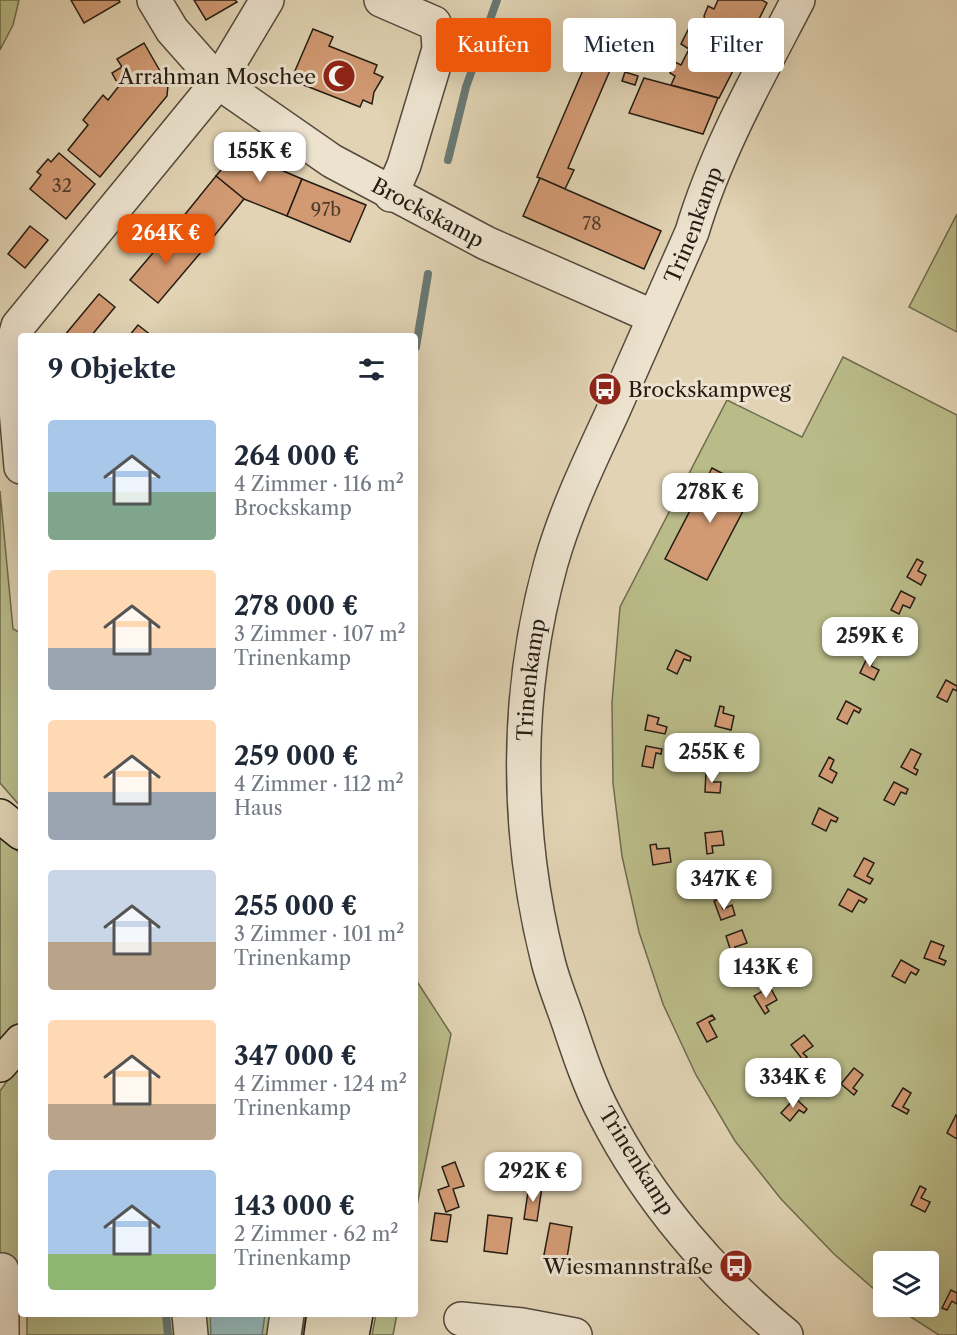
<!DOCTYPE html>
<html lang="de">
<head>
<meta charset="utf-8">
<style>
  :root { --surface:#fff; --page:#f2f2f3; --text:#1f2937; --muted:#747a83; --accent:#ea580c }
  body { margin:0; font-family:"Libre Caslon Text",serif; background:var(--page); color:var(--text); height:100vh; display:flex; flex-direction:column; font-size:22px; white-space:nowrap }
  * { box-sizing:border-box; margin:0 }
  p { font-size:20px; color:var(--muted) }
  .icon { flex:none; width:33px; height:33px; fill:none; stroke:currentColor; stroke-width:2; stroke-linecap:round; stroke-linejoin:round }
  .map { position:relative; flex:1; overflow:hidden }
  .sheet { position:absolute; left:18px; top:333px; width:400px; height:984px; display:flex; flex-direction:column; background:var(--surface); border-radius:6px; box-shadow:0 6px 24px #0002 }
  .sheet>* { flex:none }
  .guide { position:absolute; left:436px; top:18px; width:430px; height:54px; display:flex; gap:12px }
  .buttons { position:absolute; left:873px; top:1251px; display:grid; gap:12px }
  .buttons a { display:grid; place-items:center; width:66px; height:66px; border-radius:6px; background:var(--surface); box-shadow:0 6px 24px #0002; font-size:30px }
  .price { position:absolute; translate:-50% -51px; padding:0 14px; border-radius:12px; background:#fff; color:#222; font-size:20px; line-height:39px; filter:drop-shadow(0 2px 3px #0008) }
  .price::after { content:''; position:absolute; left:50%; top:36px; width:18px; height:14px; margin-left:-9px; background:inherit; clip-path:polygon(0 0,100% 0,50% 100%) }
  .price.selected { background:var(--accent); color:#fff }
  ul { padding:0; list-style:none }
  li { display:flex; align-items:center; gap:18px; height:150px; padding:0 30px }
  li span { display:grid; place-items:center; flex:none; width:168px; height:120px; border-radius:6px; color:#555 }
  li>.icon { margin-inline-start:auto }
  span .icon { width:72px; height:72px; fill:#fffc; stroke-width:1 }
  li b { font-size:26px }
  h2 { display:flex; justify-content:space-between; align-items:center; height:72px; padding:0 30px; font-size:26px }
  .chip { padding:0 21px; border-radius:6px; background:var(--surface); box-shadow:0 6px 24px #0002; font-size:21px; line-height:54px }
  .chip.selected { background:var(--accent); color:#fff }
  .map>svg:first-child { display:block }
</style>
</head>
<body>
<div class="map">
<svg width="957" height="1335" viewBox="0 0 957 1335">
  <rect width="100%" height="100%" fill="#e1d3b3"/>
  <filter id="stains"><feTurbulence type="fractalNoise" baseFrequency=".00333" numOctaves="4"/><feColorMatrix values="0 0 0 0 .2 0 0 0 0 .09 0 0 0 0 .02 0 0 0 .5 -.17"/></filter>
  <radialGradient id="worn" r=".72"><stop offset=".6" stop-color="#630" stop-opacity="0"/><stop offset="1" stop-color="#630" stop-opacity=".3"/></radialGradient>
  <g fill="#b9bb88" stroke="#6f6c4e" stroke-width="1.5">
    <polygon points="0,0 19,0 13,25 0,50"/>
    <polygon points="957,214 957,332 909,307"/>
    <polygon points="843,357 957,415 957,1335 939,1335 895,1307 928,1306 928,1262 884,1262 883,1297 834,1254 781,1199 735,1141 696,1075 663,1004 639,932 622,856 613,783 612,702 620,607 727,400 802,437"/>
    <polygon points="0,491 13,629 21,633 21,807 0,783"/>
    <polygon points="0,837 21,854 21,1026 0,1046"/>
    <polygon points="416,980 451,1034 416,1210"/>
    <polygon points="21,1061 21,1277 0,1270 0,1091"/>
    <polygon points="27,1314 306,1314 302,1335 27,1335"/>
    <polygon points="376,1314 397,1314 393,1335 372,1335"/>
  </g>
  <polygon fill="#97b6b5" stroke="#697975" stroke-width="1.5" points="210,1314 265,1314 262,1335 211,1335"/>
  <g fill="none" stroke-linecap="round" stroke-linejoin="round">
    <g stroke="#697975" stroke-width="8">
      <polyline points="448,160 466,87 497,0"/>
      <polyline points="416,347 428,274"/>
      <polyline points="166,1314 168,1335"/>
    </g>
  </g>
  <g fill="#d29a73" stroke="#251d14" stroke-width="1.5">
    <polygon points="71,0 119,0 120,2 84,23"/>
    <polygon points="194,0 235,0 237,2 206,20"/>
    <polygon points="718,0 762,0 767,3 741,55 701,35 706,25 704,16 708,6 714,9"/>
    <polygon points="689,28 741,55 719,98 671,85 675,76 670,73 675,62 681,65 689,49 681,44"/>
    <polygon points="313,29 333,37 329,46 377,65 374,73 383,77 374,92 372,104 363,100 360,107 291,80"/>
    <polygon points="144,43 168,85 167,96 100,177 68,150 88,125 83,120 103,95 108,100 119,86 112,73 122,67 117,59"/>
    <polygon points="587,61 611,68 568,168 574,170 565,189 537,177"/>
    <polygon points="625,72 638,76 635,85 622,81"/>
    <polygon points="644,78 718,98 703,134 629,113"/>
    <polygon points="237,151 302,179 287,216 244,199 216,176"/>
    <polygon points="59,153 95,184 66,219 30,189 41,175 37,172 48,159 51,162"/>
    <polygon points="216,176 244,199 202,251 174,228"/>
    <polygon points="540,178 661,231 644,269 523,216"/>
    <polygon points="302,179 366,205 350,242 287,216"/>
    <polygon points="30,226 48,240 25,268 8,254"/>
    <polygon points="174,228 202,251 158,303 130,280"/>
    <polygon points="99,294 115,307 91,336 64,336"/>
    <polygon points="138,325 152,336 129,336"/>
    <polygon points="712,468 754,490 707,580 665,559"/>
    <polygon points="917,559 923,562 918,571 926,575 921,585 907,577"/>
    <polygon points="901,591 915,598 910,608 903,605 899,614 891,610"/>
    <polygon points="676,650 691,657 690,661 684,659 677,674 667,669"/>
    <polygon points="869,654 875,657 871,666 879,670 874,680 860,673"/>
    <polygon points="946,680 957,686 957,691 953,689 947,702 937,697"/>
    <polygon points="846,701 861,709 859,713 854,710 847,724 837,719"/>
    <polygon points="720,706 724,707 723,713 734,716 731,730 715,726"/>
    <polygon points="648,715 659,718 657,724 667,727 665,734 645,730"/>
    <polygon points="646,746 662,749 661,754 656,753 653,768 642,766"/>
    <polygon points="911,749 921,754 914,768 918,770 916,775 901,767"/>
    <polygon points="829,757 834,760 830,769 837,773 832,783 819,776"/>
    <polygon points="706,772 712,772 712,782 721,782 720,793 705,792"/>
    <polygon points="894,782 908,789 906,794 901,792 894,805 884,800"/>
    <polygon points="819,808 838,818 836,822 831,820 826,831 812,824"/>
    <polygon points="722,831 724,845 712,846 713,853 707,854 705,833"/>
    <polygon points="656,844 657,849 669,848 671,862 653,865 650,845"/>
    <polygon points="864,858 874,863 867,876 873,879 870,884 854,876"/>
    <polygon points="848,889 867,899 864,903 859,900 852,912 839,905"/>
    <polygon points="719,899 723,909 732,905 735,915 721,920 714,901"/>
    <polygon points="742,930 747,943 735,947 737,953 732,955 726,936"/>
    <polygon points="931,941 944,946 939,958 946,961 944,965 924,958"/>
    <polygon points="901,960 919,970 916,975 911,972 905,983 892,976"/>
    <polygon points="770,987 777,1000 766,1006 769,1011 765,1014 754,996"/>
    <polygon points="712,1015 715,1019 709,1022 717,1037 707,1042 697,1023"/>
    <polygon points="804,1035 813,1046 803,1053 807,1057 803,1060 791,1045"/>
    <polygon points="854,1068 863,1075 853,1088 857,1091 854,1095 841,1084"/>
    <polygon points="903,1088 911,1093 903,1107 909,1110 907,1114 892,1106"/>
    <polygon points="795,1098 807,1109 804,1113 799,1110 790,1121 781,1113"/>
    <polygon points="956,1115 957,1116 957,1139 947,1133"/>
    <polygon points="455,1162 464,1186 453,1189 459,1207 446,1212 438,1190 449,1186 442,1167"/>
    <polygon points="529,1185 542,1187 537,1221 524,1219"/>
    <polygon points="920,1186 926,1189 921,1198 930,1202 925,1212 911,1205"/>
    <polygon points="435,1213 451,1215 447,1242 431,1240"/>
    <polygon points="488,1215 512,1218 507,1254 484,1251"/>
    <polygon points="550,1223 572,1227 566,1264 543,1260"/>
    <polygon points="951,1290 957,1293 957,1304 952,1301 947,1310 942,1308"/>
  </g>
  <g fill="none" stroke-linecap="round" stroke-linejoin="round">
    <g stroke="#544a3c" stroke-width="36">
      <g id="minor">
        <path id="s1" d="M154,0L172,30L218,82L332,161L486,243L654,317"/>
        <polyline points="381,0 434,23 438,33 439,49 404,165 391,195"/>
        <polyline points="21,467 11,352 18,326 218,82 267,0"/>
        <polyline points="2,1270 2,1335"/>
        <polyline points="189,1314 191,1335"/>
        <polyline points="461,1319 522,1325 575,1335"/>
        <polyline points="284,1335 287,1314"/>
        <path id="s2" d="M786,1335C713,1275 648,1199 605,1115C590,1087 579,1054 569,1024C562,1003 553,982 548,961C515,830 515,693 551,563C566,510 590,461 613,411C639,351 666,292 692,232C716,151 759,75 798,0"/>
      </g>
    </g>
    <g stroke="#251d14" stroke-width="36">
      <g id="highway">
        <polyline points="0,816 21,833"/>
        <polyline points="0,1065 21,1041"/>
        <polyline points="321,1335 324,1314"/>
        <polyline points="352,1335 356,1314"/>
      </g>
    </g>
    <use href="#minor" stroke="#ece2ce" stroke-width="33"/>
    <use href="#highway" stroke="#e1d3b3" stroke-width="33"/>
  </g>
  <defs>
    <g id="mosque-disc" transform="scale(1.725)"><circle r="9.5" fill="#8f2418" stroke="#ece2ce"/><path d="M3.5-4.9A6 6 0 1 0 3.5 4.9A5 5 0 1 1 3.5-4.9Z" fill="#fff"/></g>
    <g id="bus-disc" transform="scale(1.725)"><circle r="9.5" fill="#8f2418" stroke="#ece2ce"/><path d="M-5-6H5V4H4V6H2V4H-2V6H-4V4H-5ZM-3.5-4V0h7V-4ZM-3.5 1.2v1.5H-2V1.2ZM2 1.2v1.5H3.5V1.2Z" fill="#fff"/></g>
  </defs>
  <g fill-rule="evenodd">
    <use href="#mosque-disc" x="339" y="76"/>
    <use href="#bus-disc" x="605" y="389"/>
    <use href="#bus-disc" x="736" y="1266"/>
  </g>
  <g text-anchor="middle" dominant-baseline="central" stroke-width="6" stroke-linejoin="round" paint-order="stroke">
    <g font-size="18" fill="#503c2c">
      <text x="62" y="186">32</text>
      <text x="326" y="210">97b</text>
      <text x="592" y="224">78</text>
    </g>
    <g font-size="21" fill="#251d14" stroke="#ece2ce" text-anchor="end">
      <text x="316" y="76">Arrahman Moschee</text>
      <text x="628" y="389" text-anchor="start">Brockskampweg</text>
      <text x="713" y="1266">Wiesmannstraße</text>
    </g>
    <g font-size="21" fill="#251d14" stroke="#ece2ce">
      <text stroke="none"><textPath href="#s1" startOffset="352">Brockskamp</textPath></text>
      <text stroke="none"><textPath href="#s2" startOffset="1221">Trinenkamp</textPath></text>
      <text stroke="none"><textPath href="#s2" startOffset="735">Trinenkamp</textPath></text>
      <text transform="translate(637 1161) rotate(58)">Trinenkamp</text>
    </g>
  </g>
  <rect width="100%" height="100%" filter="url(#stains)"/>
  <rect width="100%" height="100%" fill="url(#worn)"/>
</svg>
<div class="buttons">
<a><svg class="icon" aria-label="layers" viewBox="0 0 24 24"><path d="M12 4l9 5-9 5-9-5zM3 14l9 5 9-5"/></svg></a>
</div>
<b class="price" style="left:260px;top:183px">155K €</b>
<b class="price selected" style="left:166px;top:265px">264K €</b>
<b class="price" style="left:710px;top:524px">278K €</b>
<b class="price" style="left:870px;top:668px">259K €</b>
<b class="price" style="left:712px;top:784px">255K €</b>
<b class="price" style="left:724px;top:911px">347K €</b>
<b class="price" style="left:766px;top:999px">143K €</b>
<b class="price" style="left:793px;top:1109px">334K €</b>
<b class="price" style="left:533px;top:1203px">292K €</b>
<div class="guide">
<a class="chip selected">Kaufen</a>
<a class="chip">Mieten</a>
<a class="chip">Filter</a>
</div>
<section class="sheet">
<h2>9 Objekte<svg class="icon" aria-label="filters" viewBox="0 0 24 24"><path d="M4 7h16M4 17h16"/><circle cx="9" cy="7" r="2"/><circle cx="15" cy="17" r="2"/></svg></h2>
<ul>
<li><span style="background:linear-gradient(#a9c7e8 60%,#7fa58c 0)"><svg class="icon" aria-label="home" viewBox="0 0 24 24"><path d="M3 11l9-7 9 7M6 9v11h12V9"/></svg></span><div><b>264 000 €</b><p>4 Zimmer · 116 m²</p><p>Brockskamp</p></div></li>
<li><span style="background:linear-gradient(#ffd9b3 65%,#9aa5b1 0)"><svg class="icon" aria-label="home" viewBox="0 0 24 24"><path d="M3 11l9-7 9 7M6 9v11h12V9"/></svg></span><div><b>278 000 €</b><p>3 Zimmer · 107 m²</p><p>Trinenkamp</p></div></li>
<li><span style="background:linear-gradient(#ffd9b3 60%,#9aa5b1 0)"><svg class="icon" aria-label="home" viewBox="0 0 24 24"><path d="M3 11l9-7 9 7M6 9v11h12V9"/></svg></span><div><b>259 000 €</b><p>4 Zimmer · 112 m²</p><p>Haus</p></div></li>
<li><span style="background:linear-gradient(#c9d6e8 60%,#b9a48a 0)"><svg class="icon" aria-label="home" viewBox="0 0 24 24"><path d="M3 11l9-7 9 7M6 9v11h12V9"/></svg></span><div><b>255 000 €</b><p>3 Zimmer · 101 m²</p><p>Trinenkamp</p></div></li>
<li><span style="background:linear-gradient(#ffd9b3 70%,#b9a48a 0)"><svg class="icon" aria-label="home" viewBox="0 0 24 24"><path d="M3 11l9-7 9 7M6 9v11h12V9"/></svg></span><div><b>347 000 €</b><p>4 Zimmer · 124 m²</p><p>Trinenkamp</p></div></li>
<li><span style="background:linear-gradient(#a9c7e8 70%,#8fb573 0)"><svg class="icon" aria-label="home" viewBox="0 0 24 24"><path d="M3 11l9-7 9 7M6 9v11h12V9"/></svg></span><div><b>143 000 €</b><p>2 Zimmer · 62 m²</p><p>Trinenkamp</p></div></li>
</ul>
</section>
</div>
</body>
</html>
